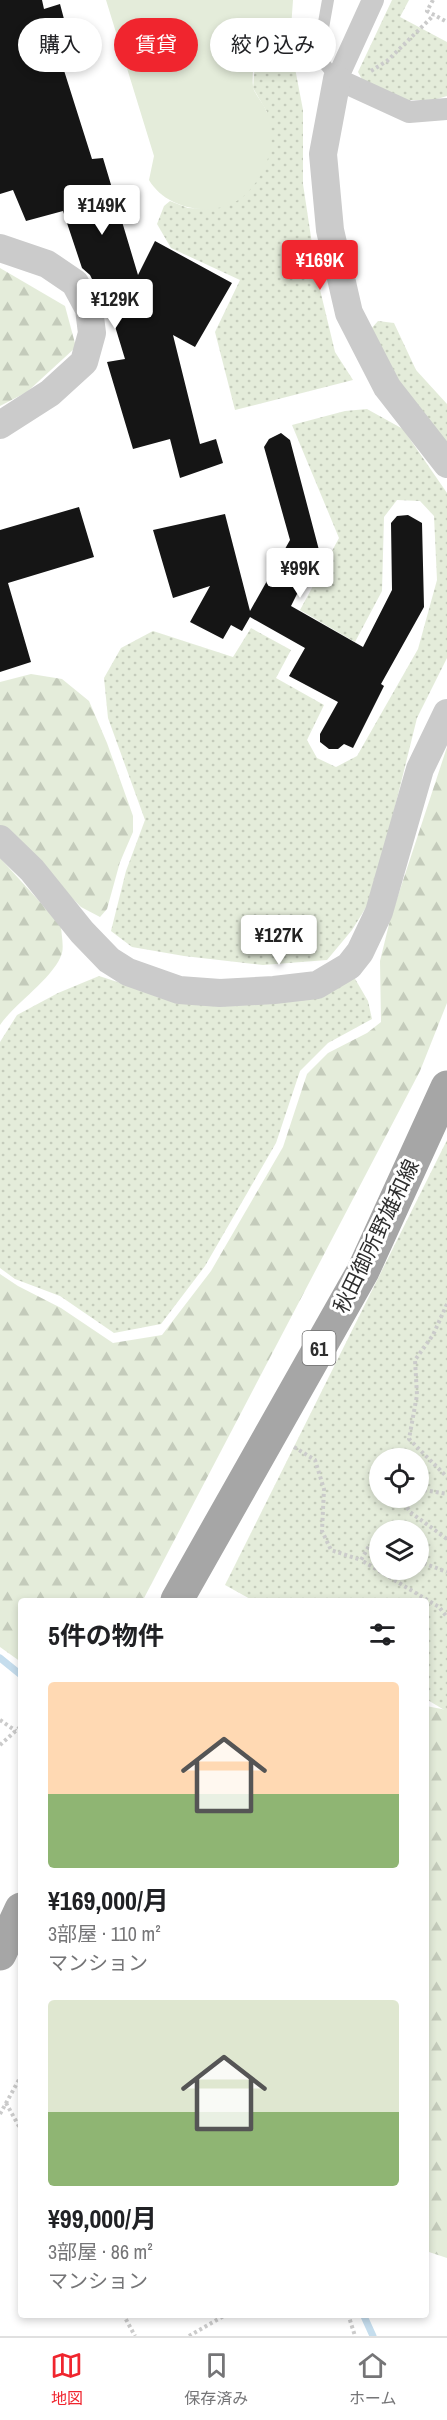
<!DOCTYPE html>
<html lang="ja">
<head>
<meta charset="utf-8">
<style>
  :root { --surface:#fff; --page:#f6f6f6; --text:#202124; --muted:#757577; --line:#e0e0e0; --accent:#f0252e }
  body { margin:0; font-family:"Archivo Narrow","Noto Sans JP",sans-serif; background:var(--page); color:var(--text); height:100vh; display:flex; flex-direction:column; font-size:22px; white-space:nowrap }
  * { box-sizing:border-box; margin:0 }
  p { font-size:20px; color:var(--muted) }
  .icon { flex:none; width:33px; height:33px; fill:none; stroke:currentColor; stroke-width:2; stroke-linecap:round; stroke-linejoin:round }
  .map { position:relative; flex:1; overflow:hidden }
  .sheet { position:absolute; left:18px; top:1598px; width:411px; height:720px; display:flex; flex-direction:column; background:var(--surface); border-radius:6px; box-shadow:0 3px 9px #0003 }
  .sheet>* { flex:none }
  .banner { position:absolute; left:18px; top:18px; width:411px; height:54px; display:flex; gap:12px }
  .buttons { position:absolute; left:369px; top:1448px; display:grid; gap:12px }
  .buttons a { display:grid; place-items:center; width:60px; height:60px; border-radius:50%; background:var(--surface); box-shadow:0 3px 9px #0003; font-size:30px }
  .price { position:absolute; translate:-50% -51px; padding:0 14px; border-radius:6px; background:#fff; color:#222; font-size:20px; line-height:39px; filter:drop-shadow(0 2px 3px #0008) }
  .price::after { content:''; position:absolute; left:50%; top:36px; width:18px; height:14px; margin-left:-9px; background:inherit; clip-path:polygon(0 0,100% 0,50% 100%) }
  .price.on { background:var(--accent); color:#fff }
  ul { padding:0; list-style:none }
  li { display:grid; align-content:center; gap:12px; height:318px; padding:0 30px }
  li span { display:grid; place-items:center; height:186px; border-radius:6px; color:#555 }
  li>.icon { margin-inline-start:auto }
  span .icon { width:108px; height:108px; fill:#fffc; stroke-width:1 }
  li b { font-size:26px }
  h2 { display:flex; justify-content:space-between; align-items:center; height:72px; padding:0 30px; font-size:26px }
  .pill { padding:0 21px; border-radius:27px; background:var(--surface); box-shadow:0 3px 9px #0003; font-size:21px; line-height:54px }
  .pill.on { background:var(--accent); color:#fff }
  .menu { display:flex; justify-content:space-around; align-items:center; height:84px; border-top:2px solid var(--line); background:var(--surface); font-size:16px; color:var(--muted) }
  .menu a { display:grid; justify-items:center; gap:3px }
  .menu .on { color:var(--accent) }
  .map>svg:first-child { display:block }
</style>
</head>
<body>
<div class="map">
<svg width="447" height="2336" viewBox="0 0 447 2336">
  <defs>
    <pattern id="grass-dots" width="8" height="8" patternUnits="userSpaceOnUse" patternTransform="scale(1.5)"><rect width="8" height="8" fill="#e4ecda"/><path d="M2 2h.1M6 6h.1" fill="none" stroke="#c4cbbb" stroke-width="1.8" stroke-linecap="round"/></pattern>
    <pattern id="forest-firs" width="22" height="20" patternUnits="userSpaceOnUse" patternTransform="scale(1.5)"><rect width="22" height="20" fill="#e4ecda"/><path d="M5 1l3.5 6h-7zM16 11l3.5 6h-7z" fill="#c4cbbb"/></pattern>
  </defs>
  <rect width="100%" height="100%" fill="#fff"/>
  <g fill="url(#grass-dots)" fill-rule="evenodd">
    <polygon points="392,0 409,0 400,17 447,42 447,96 434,100 403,100 365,85 358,72"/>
    <polygon points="257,39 290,42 303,110 303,184 317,277 335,352 353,380 235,410 215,332 240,280 171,248 157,224 164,206 170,201 188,208 210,209 267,112 253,88"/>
    <polygon points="378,321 394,323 416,370 447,404 447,450 389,374 370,330"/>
    <polygon points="367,409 403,429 447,493 447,658 417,718 373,896 352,930 327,960 263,965 184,956 132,947 111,931 126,871 145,820 108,718 104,678 121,648 153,631 233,657 251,628 291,650 276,678 324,705 307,740 317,758 336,767 357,756 418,649 437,580 434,516 420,501 397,500 384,517 382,591 355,642 300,610 339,538 292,425 345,411"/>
    <polygon points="99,976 182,1003 354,977 368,1001 372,1019 328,1043 300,1071 276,1143 205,1266 161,1324 114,1333 60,1296 15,1279 0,1268 0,1042 17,1015 58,993"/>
    <path d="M447,1140V1710L446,1711L426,1699V1600H252L225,1585ZM380,1458H418V1497H380ZM380,1530H418V1569H380Z"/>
  </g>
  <g fill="url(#forest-firs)">
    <polygon points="0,268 65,306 76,347 27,392 0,406"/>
    <polygon points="31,674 62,679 89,701 107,743 133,816 133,832 120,862 107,909 100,917 81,907 0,826 0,682"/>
    <polygon points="447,747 447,1003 420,1071 143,1600 21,1600 21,1662 0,1647 0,1274 18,1286 61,1308 113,1343 162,1335 211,1271 283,1147 307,1074 328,1053 367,1033 381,1022 380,961 390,920"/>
    <path d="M0,858L61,925C61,933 64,945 62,953C55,977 15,1003 0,1025Z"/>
    <polygon points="426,1706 447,1710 447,2258 426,2251"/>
  </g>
  <path fill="#e4ecda" d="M106,0H293L290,42L257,40C256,51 250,80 254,90C257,97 263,103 266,110C270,119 273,141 270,151C266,168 258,182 246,194C219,220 167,211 149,180L154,156Z"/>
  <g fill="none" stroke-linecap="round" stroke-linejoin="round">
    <g stroke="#c5dded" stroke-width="7">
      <polyline points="0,1658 21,1675"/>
      <polyline points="363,2314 373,2336"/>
    </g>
  </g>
  <g fill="#151515">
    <polygon points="0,0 42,0 44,9 60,4 68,34 55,42 92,159 103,158 138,275 155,241 232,283 195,347 173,335 200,444 216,439 223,463 180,478 170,439 133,449 107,362 125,359 103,287 97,289 90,275 82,268 63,211 26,221 13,190 0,194"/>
    <polygon points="281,433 290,440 319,550 291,606 363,647 392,590 391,523 397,516 408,515 422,523 424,607 381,684 384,686 353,748 344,744 338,749 329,749 320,742 320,734 338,702 289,676 305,648 250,617 242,631 231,625 223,639 190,622 210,586 173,598 153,530 225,514 250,611 290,540 264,447 269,439"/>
    <polygon points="79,507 94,557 8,583 31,662 0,672 0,530"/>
  </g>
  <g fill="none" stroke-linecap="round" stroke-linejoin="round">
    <g stroke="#cbcbcb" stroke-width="4" stroke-dasharray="3 3" stroke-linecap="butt">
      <polyline points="433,0 427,11 447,22"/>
      <polyline points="371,71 387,61 434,15"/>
      <polyline points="447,1304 433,1335 415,1360 417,1395 409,1439 447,1477"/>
      <polyline points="294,1447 315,1460 324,1489 322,1531 331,1550 361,1560"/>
      <polyline points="418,1489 447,1494"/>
      <polyline points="401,1497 410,1512 447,1539"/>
      <polyline points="380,1548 369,1546 361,1560 439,1607 447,1617"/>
      <polyline points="418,1561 447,1572"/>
      <polyline points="0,1720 16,1731"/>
      <polyline points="0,1745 21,1726"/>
      <polyline points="6,2103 21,2130"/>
      <polyline points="0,2114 21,2076"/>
      <polyline points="123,2314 135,2336"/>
      <polyline points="348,2314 355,2336"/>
      <polyline points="189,2336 227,2314"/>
    </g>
    <polyline stroke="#cbcbcb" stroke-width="12" points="328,0 318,56 337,79"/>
    <polyline stroke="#cbcbcb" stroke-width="22" points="373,0 337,79 409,112 447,109"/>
    <g stroke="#cbcbcb" stroke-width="28">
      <polyline points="337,79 323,154 330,230 349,313 387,387 447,464"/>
      <polyline points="0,248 47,264 75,283 89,309 92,333 84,362 50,393 0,425"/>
      <polyline points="0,839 32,870 82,932 109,960 128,972 179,990 220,993 274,990 317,985 349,966 360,952 379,912 420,769 447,713"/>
    </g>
    <g stroke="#a6a6a6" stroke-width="33">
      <polyline points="177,1600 363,1271 447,1087"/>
      <polyline points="0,1954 21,1909"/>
    </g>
  </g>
  <g text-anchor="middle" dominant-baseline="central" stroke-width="6" stroke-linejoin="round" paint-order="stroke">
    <rect fill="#fff" stroke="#6d6d6d" stroke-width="1.5" x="302.5" y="1331" width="33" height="34" rx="4.5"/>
    <g font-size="20" font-weight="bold" fill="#2e2e2e">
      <text x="319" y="1348">61</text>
    </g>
    <g font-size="21" fill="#2e2e2e" stroke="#fff">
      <text transform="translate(376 1236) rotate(-64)">秋田御所野雄和線</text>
    </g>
  </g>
</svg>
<div class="buttons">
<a><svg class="icon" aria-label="locate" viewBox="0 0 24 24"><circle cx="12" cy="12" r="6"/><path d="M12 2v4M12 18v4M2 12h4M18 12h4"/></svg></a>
<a><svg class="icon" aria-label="layers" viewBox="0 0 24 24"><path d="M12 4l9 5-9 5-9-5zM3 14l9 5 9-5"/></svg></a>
</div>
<b class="price" style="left:102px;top:236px">¥149K</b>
<b class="price on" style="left:320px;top:291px">¥169K</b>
<b class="price" style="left:115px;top:330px">¥129K</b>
<b class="price" style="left:300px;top:599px">¥99K</b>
<b class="price" style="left:279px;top:966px">¥127K</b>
<div class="banner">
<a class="pill">購入</a>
<a class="pill on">賃貸</a>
<a class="pill">絞り込み</a>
</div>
<section class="sheet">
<h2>5件の物件<svg class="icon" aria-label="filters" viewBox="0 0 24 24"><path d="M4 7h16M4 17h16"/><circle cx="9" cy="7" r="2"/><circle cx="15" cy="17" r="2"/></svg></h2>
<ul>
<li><span style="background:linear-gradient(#ffd9b3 60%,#8fb573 0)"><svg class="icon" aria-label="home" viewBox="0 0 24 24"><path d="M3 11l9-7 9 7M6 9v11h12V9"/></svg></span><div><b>¥169,000/月</b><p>3部屋 · 110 m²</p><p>マンション</p></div></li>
<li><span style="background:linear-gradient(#dfe7d0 60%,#8fb573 0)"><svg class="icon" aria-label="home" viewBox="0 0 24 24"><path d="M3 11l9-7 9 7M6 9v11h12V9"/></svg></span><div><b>¥99,000/月</b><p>3部屋 · 86 m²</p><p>マンション</p></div></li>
</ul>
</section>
</div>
<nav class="menu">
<a class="on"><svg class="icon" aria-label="map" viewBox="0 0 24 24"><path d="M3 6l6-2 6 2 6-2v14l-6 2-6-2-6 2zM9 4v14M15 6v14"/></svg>地図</a>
<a><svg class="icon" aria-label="saved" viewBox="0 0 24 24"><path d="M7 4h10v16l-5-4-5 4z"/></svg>保存済み</a>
<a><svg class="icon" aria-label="home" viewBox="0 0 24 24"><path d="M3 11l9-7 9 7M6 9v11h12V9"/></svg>ホーム</a>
</nav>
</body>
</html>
